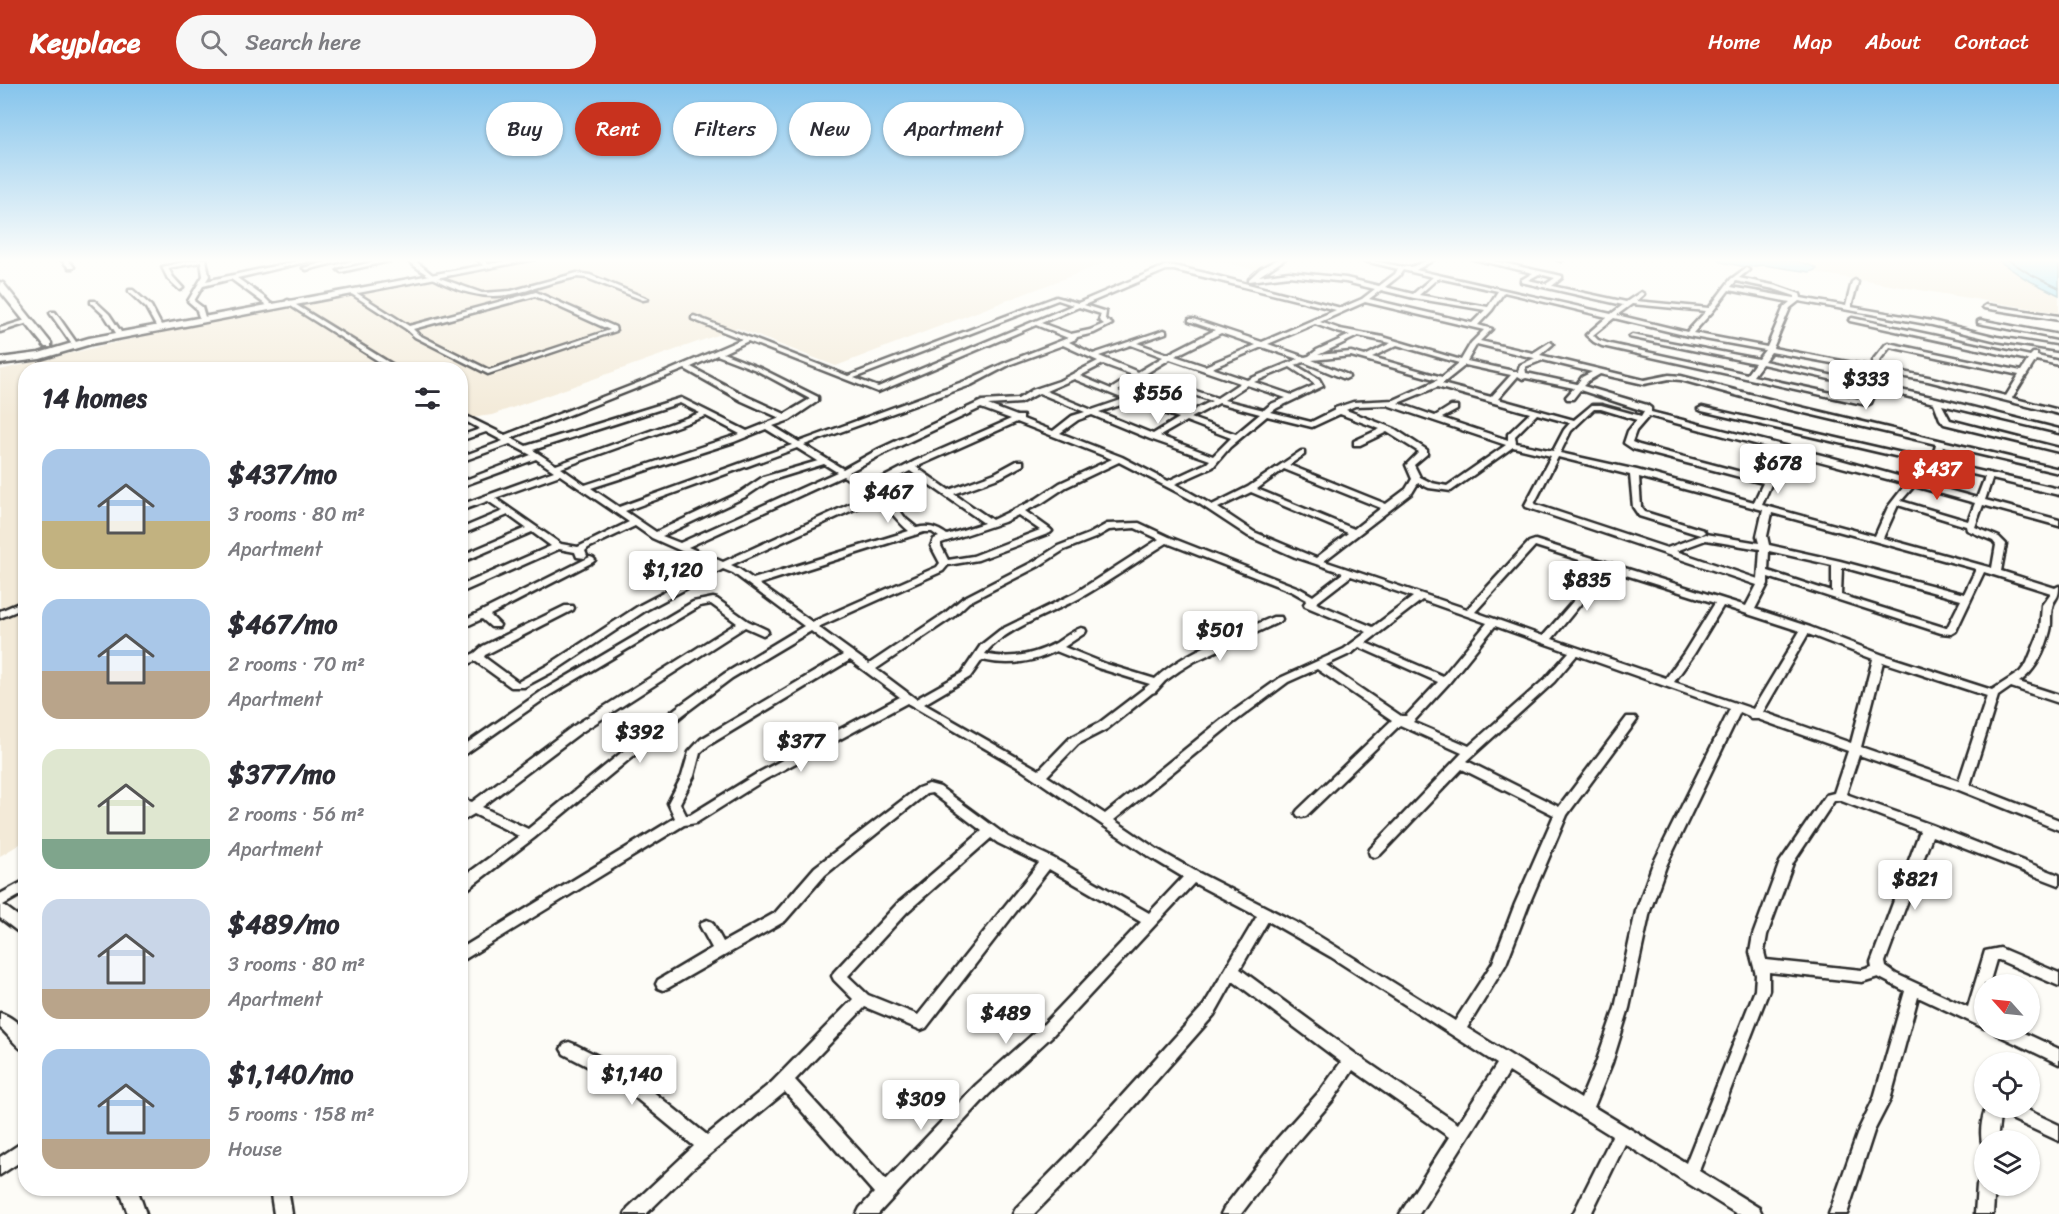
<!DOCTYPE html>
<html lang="en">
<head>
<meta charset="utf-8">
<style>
  :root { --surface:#fff; --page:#f7f7f7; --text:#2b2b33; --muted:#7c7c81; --accent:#c8321e }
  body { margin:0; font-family:Sriracha,sans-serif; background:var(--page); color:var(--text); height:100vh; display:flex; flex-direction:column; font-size:22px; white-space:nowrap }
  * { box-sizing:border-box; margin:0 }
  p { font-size:20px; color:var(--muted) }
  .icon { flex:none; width:33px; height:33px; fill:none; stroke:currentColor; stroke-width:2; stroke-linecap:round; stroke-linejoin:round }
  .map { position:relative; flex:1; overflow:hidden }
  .details { position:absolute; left:18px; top:278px; width:450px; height:834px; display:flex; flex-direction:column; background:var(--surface); border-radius:24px; box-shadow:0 2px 4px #0004 }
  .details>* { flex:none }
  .guide { position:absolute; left:486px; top:18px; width:570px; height:54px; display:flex; gap:12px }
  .needle { width:39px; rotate:297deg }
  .buttons { position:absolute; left:1974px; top:890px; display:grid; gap:12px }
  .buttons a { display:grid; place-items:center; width:66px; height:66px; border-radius:50%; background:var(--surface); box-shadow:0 2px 4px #0004; font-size:30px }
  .price { position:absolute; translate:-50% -51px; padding:0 14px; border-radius:6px; background:#fff; color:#222; font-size:20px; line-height:39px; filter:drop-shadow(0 2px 3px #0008) }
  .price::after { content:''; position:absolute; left:50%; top:36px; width:18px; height:14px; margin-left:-9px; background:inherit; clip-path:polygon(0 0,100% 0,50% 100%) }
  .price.active { background:var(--accent); color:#fff }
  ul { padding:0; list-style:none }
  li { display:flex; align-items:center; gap:18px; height:150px; padding:0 24px }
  li span { display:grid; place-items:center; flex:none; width:168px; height:120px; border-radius:18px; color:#555 }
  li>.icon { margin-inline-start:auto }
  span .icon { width:72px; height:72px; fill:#fffc; stroke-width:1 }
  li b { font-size:26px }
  h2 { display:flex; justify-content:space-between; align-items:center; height:72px; padding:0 24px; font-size:26px }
  .pill { padding:0 21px; border-radius:27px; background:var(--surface); box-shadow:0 2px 4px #0004; font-size:21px; line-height:54px }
  .pill.active { background:var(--accent); color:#fff }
  header { display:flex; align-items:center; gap:36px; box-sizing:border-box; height:84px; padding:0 30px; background:var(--accent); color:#fff }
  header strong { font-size:28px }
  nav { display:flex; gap:33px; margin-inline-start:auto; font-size:21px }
  .search { width:420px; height:54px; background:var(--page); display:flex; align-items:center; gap:15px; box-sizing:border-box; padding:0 21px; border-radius:33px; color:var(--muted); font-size:22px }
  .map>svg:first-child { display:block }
</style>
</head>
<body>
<header>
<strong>Keyplace</strong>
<div class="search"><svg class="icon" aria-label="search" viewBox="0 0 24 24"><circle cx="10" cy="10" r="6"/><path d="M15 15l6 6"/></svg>Search here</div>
<nav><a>Home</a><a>Map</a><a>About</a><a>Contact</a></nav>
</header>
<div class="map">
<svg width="2059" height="1130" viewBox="0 0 2059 1130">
  <rect width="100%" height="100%" fill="#fdfcf7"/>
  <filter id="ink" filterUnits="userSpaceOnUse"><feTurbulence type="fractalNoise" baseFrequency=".0167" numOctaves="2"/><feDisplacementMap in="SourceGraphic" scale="12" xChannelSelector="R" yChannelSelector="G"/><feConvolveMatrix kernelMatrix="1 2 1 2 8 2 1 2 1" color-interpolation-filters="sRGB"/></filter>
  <g filter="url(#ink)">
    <g fill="#f3ead8">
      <polygon points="537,175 1115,175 836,282 737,244 492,331 461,335 460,285 26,285 25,757 0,772 0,286 186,242"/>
      <polygon points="1213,175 1278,175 1256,186"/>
      <polygon points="1767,175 2059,175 2059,229 1823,190"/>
    </g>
    <g fill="#92dcf3" stroke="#6995a3" stroke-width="1.5">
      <path d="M1718,175C1740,175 1801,172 1817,185L1810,188L1763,181L1746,183L1721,178Z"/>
      <polygon points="1996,175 2059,175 2059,211 2026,195"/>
    </g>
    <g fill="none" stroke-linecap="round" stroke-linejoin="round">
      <polyline stroke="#54727b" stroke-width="1.5" points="2007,175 2030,190 2059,204"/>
      <g stroke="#2b2b2b" stroke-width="5">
        <g id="minor">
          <polygon points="61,175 67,175 74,183 73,184 69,184"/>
          <polygon points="198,175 206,175 209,192 206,197 307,175 318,175 237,194 264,213 272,221 269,223 231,195 203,202 194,217 202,223 205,233 202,235 199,233 196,224 188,217 203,192 201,178 168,184 173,193 183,204 180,206 168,195 162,183"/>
          <polygon points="338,175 350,175 306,186 303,184"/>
          <polygon points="386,175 398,175 341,188 338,186"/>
          <path d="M406,175H413L434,192L482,209L511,207L577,189L590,191L648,215L643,216L587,194L577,193C523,203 502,226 445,200C430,193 419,186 406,175Z"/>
          <polygon points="477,175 483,175 490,182 485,183"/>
          <path d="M1278,175H1285L1259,192L1289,188L1346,194L1379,202L1395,190L1398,185L1357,175C1374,175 1390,182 1407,183C1416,184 1424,175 1435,175L1416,186L1611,230L1623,221L1521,198V196L1533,189L1473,175H1485L1562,192V194L1552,202L1626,218L1641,208L1644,210L1636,217L1709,224L1731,195L1746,184L1749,186L1739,194L1777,202L1800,210L1801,214L1846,222L1852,198L1855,196L1858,198L1851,223L1932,237L1997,253L2059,263V267L1997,257L1932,241L1799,217L1790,224L1773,264L1874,283L1872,277L1886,260L1888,259L2021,287L2028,276L1850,237L1849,236L1852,234L2030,272L2033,269H2037V272L2059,277V281L2036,276L2012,314L2059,326V330L1928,297L1883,289L1878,301L1936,314L2059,345V349L1942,321L1950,336L2059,364V368L1944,340L1940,335L1934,319L1877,305L1871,319L1867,321L1602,262L1594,258L1586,251L1607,233L1504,208L1492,226L1478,241L1492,245L1480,257L1533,269L1550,258L1553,260L1552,261L1540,271L1644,296L1669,291L1681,292L1784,319L2059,385V389L1943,362L1940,378L2059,405V411L1992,395L1985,416L2059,436V442L1983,421L1975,443L1999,453L2006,460L2001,487L2055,504L2059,502C2059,517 2054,513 2052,524C2050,531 2052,540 2050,547C2045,567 2036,587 2019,598L2059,611V619L2011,603L1998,612L1970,701L2059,736V746L1959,706L1859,671L1846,710L1932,741L2059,791V801L1932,752L1885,878L1886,883L1896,890L1968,923L1985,867L2000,864L2059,889V902L1999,876H1996L1989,900H1984V917L1981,929L1984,930V944L1918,913L1890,1016L1874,1047L1847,1130H1829L1859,1045L1874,1014L1905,907L1878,893L1862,898L1769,888V906L1699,1087L1759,1124L1762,1130H1737L1625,1060L1591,1130H1573L1612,1052L1509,988L1419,1130H1400L1449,1053L1353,986L1333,1016L1289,1067L1241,1130H1221L1224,1124L1277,1055L1321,1006L1341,978L1233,897L1214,931L1082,1081L1034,1130H1013L1016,1124L1070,1069L1204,921L1257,832L1194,799L1051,953L988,1011L878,1130H857L860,1124L874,1109L785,1008L693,1084L646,1130H625L628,1124L694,1062L614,996L564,970L561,965L564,960L569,958L574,960L626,986L707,1051L772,998L853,915L834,896L832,892L834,888L897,820L982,747L932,709L926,710L825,791L785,837L668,904L663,906L658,904L656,900L658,896L712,864L700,842L702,838L707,836L712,838L723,858L775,829L815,783L918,704L929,700L940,703L1008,753L1053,774L1149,829L1183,793L1148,772L1019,684L907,619L766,695L696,739L684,741L460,878V865L675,734L668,719L682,692L689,668L701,655L843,571L811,547L732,594L684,630L534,754L465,807L460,808V795L519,752L474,730L460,738V727L463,725L460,723V714L472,718L572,643L737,539L711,520L700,522L550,611L460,674V664L542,607L693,518L713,514L717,515L748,537L767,546L768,548L763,551L745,543L580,649L482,723L528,745L676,624L724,590L804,542L733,489L723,485L648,525L556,586L524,603H511L475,577L460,583V576L475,569L483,562L565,522H573L574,524L573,526L485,571L484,573L518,598L548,581L640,521L715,482L652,454L635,442L588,464L585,467L587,472L585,474L577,473L575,468L559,465L460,509V502L551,462L532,448L460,479V472L526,444L508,431L460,451V445L503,427L488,417L460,427V421L554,387L536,375L460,403V398L531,371L510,360L460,378V373L503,357L486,348L460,357V352L480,345L460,334V329L505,351L661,290L742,255L692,235V233L694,232L848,292L1056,213L1078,219L1165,182H1174L1205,189L1341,224L1362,215L1375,205L1346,198L1289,192L1249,197V195L1260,185ZM1166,186H1174L1204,193L1336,226L1262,258L1193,235H1189V237L1215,246L1168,270L1137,259L1166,249V247L1164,246L1093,270L1069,258L1076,255L1077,253L1094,249L1112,240L1105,235L1106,228L1084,221ZM1403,186L1433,193L1413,210L1385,203L1399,192ZM1539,190L1555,194L1546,200L1528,196ZM1438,194L1498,207L1488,223L1419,211ZM1736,197L1774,205L1795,212V214L1731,203ZM1381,206L1414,214L1485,226L1472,239L1369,215ZM1729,206L1790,218L1784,223L1767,263L1693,249L1713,227ZM1058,216L1073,221L878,303L854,294ZM1365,218L1484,246L1471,259L1461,276L1383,253L1340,245L1320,238ZM1632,220L1706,227L1687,248L1617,231ZM1079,223L1101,230L1099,236L1104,240L1090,246L1071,250L1041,239ZM1614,234L1688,252L1765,266L1758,275L1632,251L1629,253L1755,279L1747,290L1610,260L1598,256L1593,251ZM1315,240L1337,248L1350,251L1317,266L1309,272L1305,273L1268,260ZM1036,241L1068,254L1007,278L965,297L799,358L773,342L790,336L818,317V313L760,284L723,269L748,257L878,308ZM1221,249L1256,261L1205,282L1175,272ZM1358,252L1391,259L1365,272L1351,268L1318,271ZM1477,260L1534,274H1535L1520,281L1518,288L1467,277ZM1063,261L1098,277L1059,297L1032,306L1018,315L982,317L879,365L843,385L804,361L971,301L1011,280ZM1131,261L1163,273L1138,288L1099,272ZM1397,261L1459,279L1442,293L1372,273ZM1262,263L1298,275L1247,296L1212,284ZM1890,263L2019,291L2006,312L1928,293L1882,284L1879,277ZM1771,268L1876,287V289L1872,300L1764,277ZM717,271L756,286L810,315L785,330L748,313L691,283ZM1351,272L1438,296L1394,316L1353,318L1335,324V326L1311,338L1271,328L1277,324L1323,302L1319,295L1295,281L1304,278L1345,295L1349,293L1348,291L1312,276ZM1170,275L1240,299L1217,314L1145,290ZM1543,276L1592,288L1582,293L1577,300L1526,289L1525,283ZM1103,280L1133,291L1111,305L1080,292ZM1762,280L1870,304L1864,316L1753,292ZM1465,281L1511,291L1491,313L1442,300L1462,284ZM1290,283L1313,298L1315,301L1292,311L1254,298ZM685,285L742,317L780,334L747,347L681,314L526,362L511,354ZM1600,290L1644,300L1669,295L1681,296L1779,323L1936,360L1932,376L1702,323L1698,325L1702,327L1985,393L1977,414L1833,374L1651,328V324L1647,321L1583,302L1588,297ZM1518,292L1523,295L1526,294L1574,304L1566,313L1567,315H1573L1580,306L1644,327L1641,332L1601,321H1592L1574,336L1498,315ZM1140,293L1212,317L1184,331L1118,307ZM1074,295L1124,315L1092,326L1046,307ZM1247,301L1286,314L1271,320L1264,326L1224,316ZM1437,303L1530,329L1508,350V356L1442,334L1457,326V322H1451L1435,332L1398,319ZM1039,309L1085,328L1072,332L1053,347L1023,335V332H1017L988,321L1020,319ZM1130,318L1179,334L1153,350L1099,328ZM680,319L700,329L556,381L533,366ZM1219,319L1260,330L1236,350L1191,334ZM1387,321L1506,361L1447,402L1432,399L1420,393L1414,381L1427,370V366L1395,345L1346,326L1355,322ZM981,324L1011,335L915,377L869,401L849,388L885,369ZM1594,325H1601L1637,336L1628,347L1624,359L1633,365L1763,399L1754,418L1637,386L1560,369L1571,347ZM1340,330L1380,345L1354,357V361H1360L1387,348L1419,368L1406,381L1412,395L1406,405L1386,420L1289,381L1304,371V367H1301L1248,403L1212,421L1175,400L1213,383L1230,363L1267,332L1312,343ZM1537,330L1570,339L1564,346L1553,367L1516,359L1515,352ZM1092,331L1150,355L1210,376L1207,379L1168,397L1122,373L1060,349L1078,336ZM706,332L740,350L585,401L561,384ZM1649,332L1906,400L1888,423L1875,452L1762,421L1772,398L1771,396L1639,361L1632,358L1636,347ZM1186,337L1231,354L1213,372L1160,352ZM1017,338L1112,375L1060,399L1036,415L992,436L954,410L1001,393L1023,381V377H1017L995,389L949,406L916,383ZM766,345L792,361L619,423L591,404L734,358ZM1513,363L1551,372L1525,421L1526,423L1757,501L1746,522L1535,456L1529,458L1467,525L1324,477L1412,409L1418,399L1429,404L1451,407ZM797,364L818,377L763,393L739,409L656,448L625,427ZM1558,373L1630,391L1633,423L1639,432L1697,450L1700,451L1705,448L1703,446L1645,428L1641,423L1639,393L1763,426L1757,452L1759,459L1705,450L1667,464L1534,420ZM1119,378L1198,419L1248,452L1295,473L1343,489L1313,512L1299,504L1169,453L1139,439L1107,440L1089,450L1058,462L1033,478L963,514L945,529L869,580L818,543L943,487L948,481L978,476L1050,449L1052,447L1050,445L1025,427L1042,419L1066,403ZM824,380L837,388L680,459L662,452L745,413L769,397ZM1284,385L1381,424L1354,445L1257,405ZM910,387L984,439L947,451C937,444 929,441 917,444L906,435L894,419L875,404ZM560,391L629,438L578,463L561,460L495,414ZM843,392L872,410L723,478L688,463ZM1914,402L1975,419L1968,437L1901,417ZM1251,408L1348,449L1316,474L1254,448L1218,424ZM877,415C889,424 897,437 909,447L753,495L739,485L731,481ZM1898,421L1966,442L1967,446L1993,457L1996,461L1992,484L1883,454ZM1772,429L1976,485L1964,510L1840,477L1769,461L1767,452ZM1018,431L1040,446L973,472L948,476L941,462V459L1004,438ZM1135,444L1159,455L1075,509L1000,546L981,561L962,589L916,615L876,585L953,533L969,518L1039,482L1064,466L1095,454L1109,446ZM924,448H932L939,453L934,455L931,462L940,479L937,483L812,538L759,500ZM1706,456L1760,465L1758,495L1676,467ZM1167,459L1293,508L1307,516L1304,520L1305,522L1367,548L1344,565L1280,594L1225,633L1105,730L1047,692L1078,660L1107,645L1152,609L1155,608L1165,597L1179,587L1195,577L1281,537L1282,535L1281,533H1273C1234,551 1187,565 1155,595L1106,580L1064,563L1085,549L1086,547L1085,545L1081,544C1072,547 1064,554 1056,559C1034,571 1010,576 985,570C1002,546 1054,528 1080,514C1110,497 1138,477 1167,459ZM1535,462L1605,484L1582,507L1543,552L1475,528ZM1769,467L1832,481V508L1768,487ZM1842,483L1961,516L1947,544H1946L1841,511ZM1613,487L1715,519L1684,569L1666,594L1552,555L1588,511ZM1984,488L2051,509L2042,521L2040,547L2027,579L2020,588L1992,606L1883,571L1810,543L1755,525L1768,500V493L1941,549L1951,550L1956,547ZM1351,492L1413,513L1373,543L1316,519ZM1422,516L1487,539L1443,592L1366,559ZM1723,522L1800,547L1753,625L1674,598L1694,570ZM1495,542L1569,568L1546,594L1469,662L1413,638L1449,599ZM1808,550L1873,575L1851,659L1763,628ZM1359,563L1438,598L1406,632H1401L1326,581L1352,569ZM1056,567L1098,584L1150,600L1099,639L1070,654L1039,686L924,620L970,593L982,576C1008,582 1032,579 1056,567ZM1577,571L1730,625L1652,782L1636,827L1615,924L1596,979L1581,1015L1467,944L1506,880L1529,820L1567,731L1637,636L1635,633H1627L1559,723L1467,677L1554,598ZM850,576L900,613L758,689L690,731H686L680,719L694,692L700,669L709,661ZM1883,578L1987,612L1959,697L1861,663ZM1317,585L1392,636L1298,726L1296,729L1298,732L1302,733L1306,732L1400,641L1462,669L1370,765L1369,768L1370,771L1375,773L1380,771L1462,685L1554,731L1515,820L1493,878L1455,937L1301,841L1197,788L1158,766L1114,736L1233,639L1288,598ZM1740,628L1749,632L1751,635H1758L1848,667L1834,709L1826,711L1780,778L1753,851L1750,868L1756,891L1755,906L1686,1079L1594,1023L1612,979L1629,924L1650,827L1666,782ZM1839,716L1920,747L1871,878L1872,883L1862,886L1766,876L1764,868L1767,851L1793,779L1834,717ZM991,754L998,759L1039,779L918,931L868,911L848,892L907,828ZM1049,785L1141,838L1041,943L976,1001L886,1096L795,996L865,923L921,946L926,944ZM1268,837L1331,873L1497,980L1458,1040L1357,971L1240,885Z"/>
          <polygon points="1556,175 1564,175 1561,177"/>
          <polygon points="129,206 133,206 151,222 161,241 160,242 156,242 146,224 129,208"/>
          <path d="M352,206L409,242L536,208L615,243L616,247L488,290L415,253L406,245L350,209L349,208ZM535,212L610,246L489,286L419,251L413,245Z"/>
          <polygon points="288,216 398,284 400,285 391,285 286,219 286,217"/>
          <polygon points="91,217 95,217 109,230 121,248 120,249 116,249 105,232 91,219"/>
          <polygon points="1986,221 2059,232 2059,236 1984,224 1983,223"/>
          <polygon points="51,228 55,228 76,258 75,259 71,259 50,229"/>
          <polygon points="29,235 32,237 31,238 0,248 0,244"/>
          <polygon points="1980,236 2059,251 2059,255 1978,239 1978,237"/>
          <polygon points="590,473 593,474 595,476 593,478 490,531 500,541 499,543 491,543 482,535 460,545 460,538"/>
          <polygon points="26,516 26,523 0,534 0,527"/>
          <polygon points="26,796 26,808 3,821 26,838 26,851 21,850 0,834 0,810"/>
          <path d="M0,929C8,931 20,939 24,947C27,953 26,961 26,968C17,964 8,950 0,944Z"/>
          <polygon points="1993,945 2016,945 2059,965 2059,980 1996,950"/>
          <path d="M1986,1023H2021L2059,1041V1057L2005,1032L2000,1033L1997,1056H1984V1062H1983C1979,1051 1982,1033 1986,1023Z"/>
          <polygon points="26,1056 26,1074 0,1091 0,1073"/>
          <polygon points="1984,1093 1984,1101 1995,1101 1993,1130 1975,1130 1977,1101 1980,1095"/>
          <polygon points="119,1104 137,1104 146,1130 128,1130"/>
          <polygon points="270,1104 288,1104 292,1130 274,1130"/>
        </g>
      </g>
      <g stroke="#2b2b2b" stroke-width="5">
        <g id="secondary">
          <polygon points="517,175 535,175 91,260 40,275 0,280 0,274 39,269 89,254"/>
          <polygon points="0,198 3,199 51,259 51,263 45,263 0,207"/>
        </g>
      </g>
      <use href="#minor" fill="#fdfcf7" fill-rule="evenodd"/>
      <use href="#secondary" fill="#fdfcf7" fill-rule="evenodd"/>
    </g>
  </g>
  <linearGradient id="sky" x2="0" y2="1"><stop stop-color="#85c4ec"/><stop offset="0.53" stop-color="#fefefb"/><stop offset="1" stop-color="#fefefb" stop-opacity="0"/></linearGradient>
  <rect width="2059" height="333" fill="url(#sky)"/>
</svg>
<div class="buttons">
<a><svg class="needle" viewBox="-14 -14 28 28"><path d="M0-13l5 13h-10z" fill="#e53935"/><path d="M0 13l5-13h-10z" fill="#7c7c81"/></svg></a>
<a><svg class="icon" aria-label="locate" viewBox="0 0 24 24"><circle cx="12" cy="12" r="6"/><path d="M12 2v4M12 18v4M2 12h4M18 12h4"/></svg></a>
<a><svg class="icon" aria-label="layers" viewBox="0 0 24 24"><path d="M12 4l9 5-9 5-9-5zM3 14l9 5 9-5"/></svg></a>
</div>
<b class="price" style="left:1866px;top:327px">$333</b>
<b class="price" style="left:1158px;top:341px">$556</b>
<b class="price" style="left:1778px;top:411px">$678</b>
<b class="price active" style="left:1937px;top:417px">$437</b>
<b class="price" style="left:888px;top:440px">$467</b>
<b class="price" style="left:673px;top:518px">$1,120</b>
<b class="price" style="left:1587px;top:528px">$835</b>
<b class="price" style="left:1220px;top:578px">$501</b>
<b class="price" style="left:640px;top:680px">$392</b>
<b class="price" style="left:801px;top:689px">$377</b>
<b class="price" style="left:1915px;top:827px">$821</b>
<b class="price" style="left:1006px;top:961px">$489</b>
<b class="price" style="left:632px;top:1022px">$1,140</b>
<b class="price" style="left:921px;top:1047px">$309</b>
<div class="guide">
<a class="pill">Buy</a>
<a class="pill active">Rent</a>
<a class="pill">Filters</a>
<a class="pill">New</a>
<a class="pill">Apartment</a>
</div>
<section class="details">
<h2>14 homes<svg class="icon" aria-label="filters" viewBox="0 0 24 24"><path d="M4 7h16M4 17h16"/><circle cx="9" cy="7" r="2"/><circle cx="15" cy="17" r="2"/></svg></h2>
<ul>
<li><span style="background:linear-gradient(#a9c7e8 60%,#c2b280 0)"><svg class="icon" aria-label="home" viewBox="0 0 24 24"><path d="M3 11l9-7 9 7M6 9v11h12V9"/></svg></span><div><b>$437/mo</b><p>3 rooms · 80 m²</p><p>Apartment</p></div></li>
<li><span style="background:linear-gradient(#a9c7e8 60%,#b9a48a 0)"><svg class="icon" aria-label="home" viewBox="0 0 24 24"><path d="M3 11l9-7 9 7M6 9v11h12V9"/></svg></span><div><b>$467/mo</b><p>2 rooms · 70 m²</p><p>Apartment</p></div></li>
<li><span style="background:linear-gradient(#dfe7d0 75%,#7fa58c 0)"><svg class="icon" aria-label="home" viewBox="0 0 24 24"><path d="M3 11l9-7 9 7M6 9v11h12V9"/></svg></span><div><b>$377/mo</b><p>2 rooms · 56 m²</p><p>Apartment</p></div></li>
<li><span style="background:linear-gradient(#c9d6e8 75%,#b9a48a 0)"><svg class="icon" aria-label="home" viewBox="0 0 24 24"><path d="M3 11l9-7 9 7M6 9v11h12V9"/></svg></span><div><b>$489/mo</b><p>3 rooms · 80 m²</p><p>Apartment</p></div></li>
<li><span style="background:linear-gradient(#a9c7e8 75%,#b9a48a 0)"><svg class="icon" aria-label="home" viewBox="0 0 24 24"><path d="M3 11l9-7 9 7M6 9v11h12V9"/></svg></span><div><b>$1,140/mo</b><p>5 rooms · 158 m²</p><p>House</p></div></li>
</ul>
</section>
</div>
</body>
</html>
